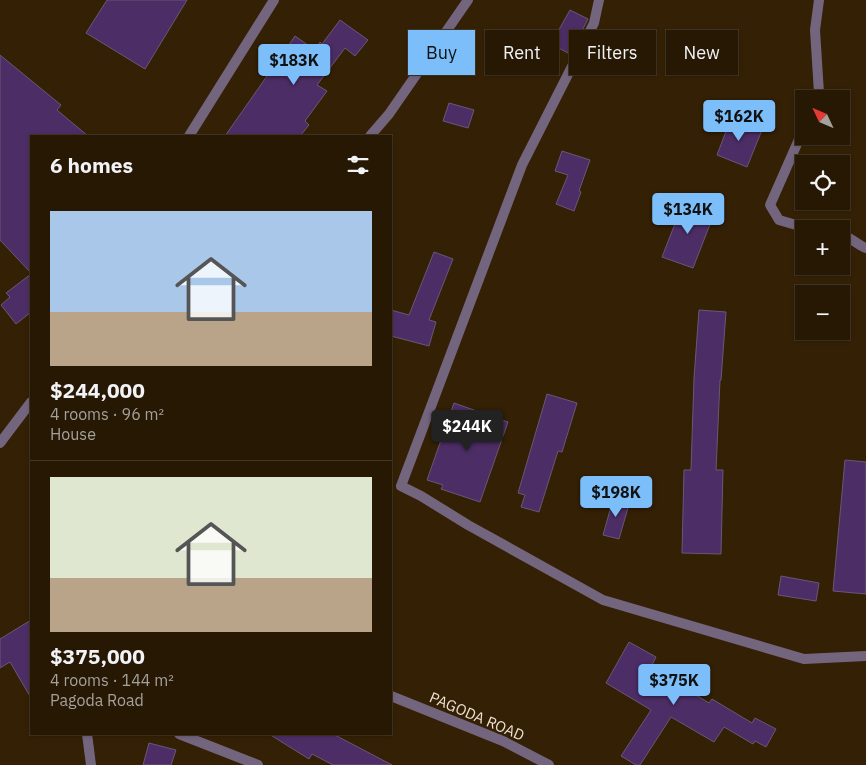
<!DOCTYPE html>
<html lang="en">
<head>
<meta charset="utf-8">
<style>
  :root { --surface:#271804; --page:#332513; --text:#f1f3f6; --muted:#a4a09a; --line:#433726; --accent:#7cbef9 }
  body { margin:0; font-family:"IBM Plex Sans",sans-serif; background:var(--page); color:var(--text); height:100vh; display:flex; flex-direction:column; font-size:19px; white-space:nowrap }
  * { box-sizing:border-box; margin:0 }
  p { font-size:16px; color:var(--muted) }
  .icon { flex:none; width:28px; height:28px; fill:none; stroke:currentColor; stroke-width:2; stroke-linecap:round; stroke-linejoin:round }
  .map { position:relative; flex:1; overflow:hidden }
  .side { position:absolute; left:30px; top:135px; width:362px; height:600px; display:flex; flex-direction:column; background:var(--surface); border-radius:0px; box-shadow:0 1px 4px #0004,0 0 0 1px var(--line) }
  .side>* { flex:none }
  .hud { position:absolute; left:408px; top:30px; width:382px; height:45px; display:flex; gap:10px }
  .needle { width:32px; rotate:314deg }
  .fabs { position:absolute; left:795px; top:90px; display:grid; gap:10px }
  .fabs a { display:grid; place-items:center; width:55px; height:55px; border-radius:0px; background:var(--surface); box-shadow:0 1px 4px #0004,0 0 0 1px var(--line); font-size:25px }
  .price { position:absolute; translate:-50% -42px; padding:0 11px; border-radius:5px; background:var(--accent); color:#111; font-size:16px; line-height:32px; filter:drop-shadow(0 1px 2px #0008) }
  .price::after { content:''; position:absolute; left:50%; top:30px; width:15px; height:11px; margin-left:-8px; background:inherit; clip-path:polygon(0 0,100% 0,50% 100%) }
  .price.selected { background:#222; color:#fff }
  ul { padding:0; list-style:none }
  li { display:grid; align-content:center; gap:10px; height:265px; padding:0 20px }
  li+li { border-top:1px solid var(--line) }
  li span { display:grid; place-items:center; height:155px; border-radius:0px; color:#555 }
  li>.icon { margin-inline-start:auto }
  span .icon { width:90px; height:90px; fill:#fffc; stroke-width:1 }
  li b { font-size:21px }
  h2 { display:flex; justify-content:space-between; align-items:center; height:60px; padding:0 20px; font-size:21px }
  .chip { padding:0 18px; border-radius:0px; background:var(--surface); box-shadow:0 1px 4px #0004,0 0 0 1px var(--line); font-size:18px; line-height:45px }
  .chip.selected { background:var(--accent); color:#111 }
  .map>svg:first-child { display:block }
</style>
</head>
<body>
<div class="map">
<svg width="866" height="765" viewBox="0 0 866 765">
  <rect width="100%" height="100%" fill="#342005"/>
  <g fill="#4d2d65" stroke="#685875">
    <polygon points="107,0 187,0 145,69 86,33"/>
    <polygon points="570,10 588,19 570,54 551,44"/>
    <polygon points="340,20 368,40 355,56 345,48 317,85 327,91 305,121 309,125 300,136 225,136 295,36 315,50 320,42 322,44"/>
    <polygon points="0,55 61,105 57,110 88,136 31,136 31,273 0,240"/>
    <polygon points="449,103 474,110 468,128 443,121"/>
    <polygon points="731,118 762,130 747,167 717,155"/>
    <polygon points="562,151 590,160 579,191 581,192 574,211 556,204 568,175 555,171"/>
    <polygon points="683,203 714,214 693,268 662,257"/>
    <polygon points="434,252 453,259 429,320 436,322 429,346 391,336 391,310 409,315"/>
    <polygon points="31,274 31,312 16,324 1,305 10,297 6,293"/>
    <polygon points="699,310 726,312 721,380 720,380 716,470 723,470 721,554 682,553 684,470 691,470 694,378"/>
    <polygon points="547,394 577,403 562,452 558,451 539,512 521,507 525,495 518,493"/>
    <polygon points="454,403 508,422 480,502 441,489 443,485 427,480"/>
    <polygon points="845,460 866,462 866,594 833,591"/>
    <polygon points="614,496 630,501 619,539 603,535"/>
    <polygon points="781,576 819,583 816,601 778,595"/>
    <polygon points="31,620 31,698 10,662 0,668 0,639"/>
    <polygon points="629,642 656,657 651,667 709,703 712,699 752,723 755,718 776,729 766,747 755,741 753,744 724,727 714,742 671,717 640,765 636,765 621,756 651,710 606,683"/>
    <polygon points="269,734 333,734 392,765 333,765 312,754 309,759"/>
    <polygon points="149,743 176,750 171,765 143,765"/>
  </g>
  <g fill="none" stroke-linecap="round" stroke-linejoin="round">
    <g stroke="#74657f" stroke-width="10">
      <polyline points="599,0 594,23 522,165 401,486 421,496 468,525 603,600 804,659 866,656"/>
      <polyline points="817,99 819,93 815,30 819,0"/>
      <polyline points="804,128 770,205 779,220 810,229"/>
      <polyline points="370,136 389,114 468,0"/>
      <path d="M841,235C851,237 857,245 866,248"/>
      <polyline points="0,443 31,402"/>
      <polyline points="391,696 503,741 549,765"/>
    </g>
    <g stroke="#74657f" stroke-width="10">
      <polyline points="189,136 274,0"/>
      <polyline points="87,734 91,765"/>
      <polyline points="179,734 258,765"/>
    </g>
  </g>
  <g text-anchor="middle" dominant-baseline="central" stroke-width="4.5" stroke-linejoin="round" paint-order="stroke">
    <g font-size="15" fill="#efe1d2" stroke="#342005">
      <text transform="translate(477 716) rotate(23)">PAGODA ROAD</text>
    </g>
  </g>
</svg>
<div class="fabs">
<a><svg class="needle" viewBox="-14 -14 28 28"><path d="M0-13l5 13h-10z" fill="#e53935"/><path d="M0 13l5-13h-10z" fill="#a4a09a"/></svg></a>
<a><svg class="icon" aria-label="locate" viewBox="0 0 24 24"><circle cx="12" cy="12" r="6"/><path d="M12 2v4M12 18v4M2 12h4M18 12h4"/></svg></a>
<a>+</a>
<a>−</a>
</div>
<b class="price" style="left:294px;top:86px">$183K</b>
<b class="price" style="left:739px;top:142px">$162K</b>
<b class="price" style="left:688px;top:235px">$134K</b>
<b class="price selected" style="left:467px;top:452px">$244K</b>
<b class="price" style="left:616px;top:518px">$198K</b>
<b class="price" style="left:674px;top:706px">$375K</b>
<div class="hud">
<a class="chip selected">Buy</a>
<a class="chip">Rent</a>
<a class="chip">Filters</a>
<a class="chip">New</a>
</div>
<section class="side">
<h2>6 homes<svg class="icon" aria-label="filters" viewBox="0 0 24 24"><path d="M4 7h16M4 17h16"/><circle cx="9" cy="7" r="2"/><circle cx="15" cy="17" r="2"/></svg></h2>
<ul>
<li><span style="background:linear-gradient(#a9c7e8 65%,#b9a48a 0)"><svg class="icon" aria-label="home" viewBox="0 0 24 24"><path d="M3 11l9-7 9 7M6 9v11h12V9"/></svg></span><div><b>$244,000</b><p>4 rooms · 96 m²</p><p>House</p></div></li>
<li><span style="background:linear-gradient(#dfe7d0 65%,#b9a48a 0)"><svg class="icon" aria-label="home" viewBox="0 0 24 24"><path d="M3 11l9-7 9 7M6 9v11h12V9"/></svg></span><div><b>$375,000</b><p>4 rooms · 144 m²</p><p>Pagoda Road</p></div></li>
</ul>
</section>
</div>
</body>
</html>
